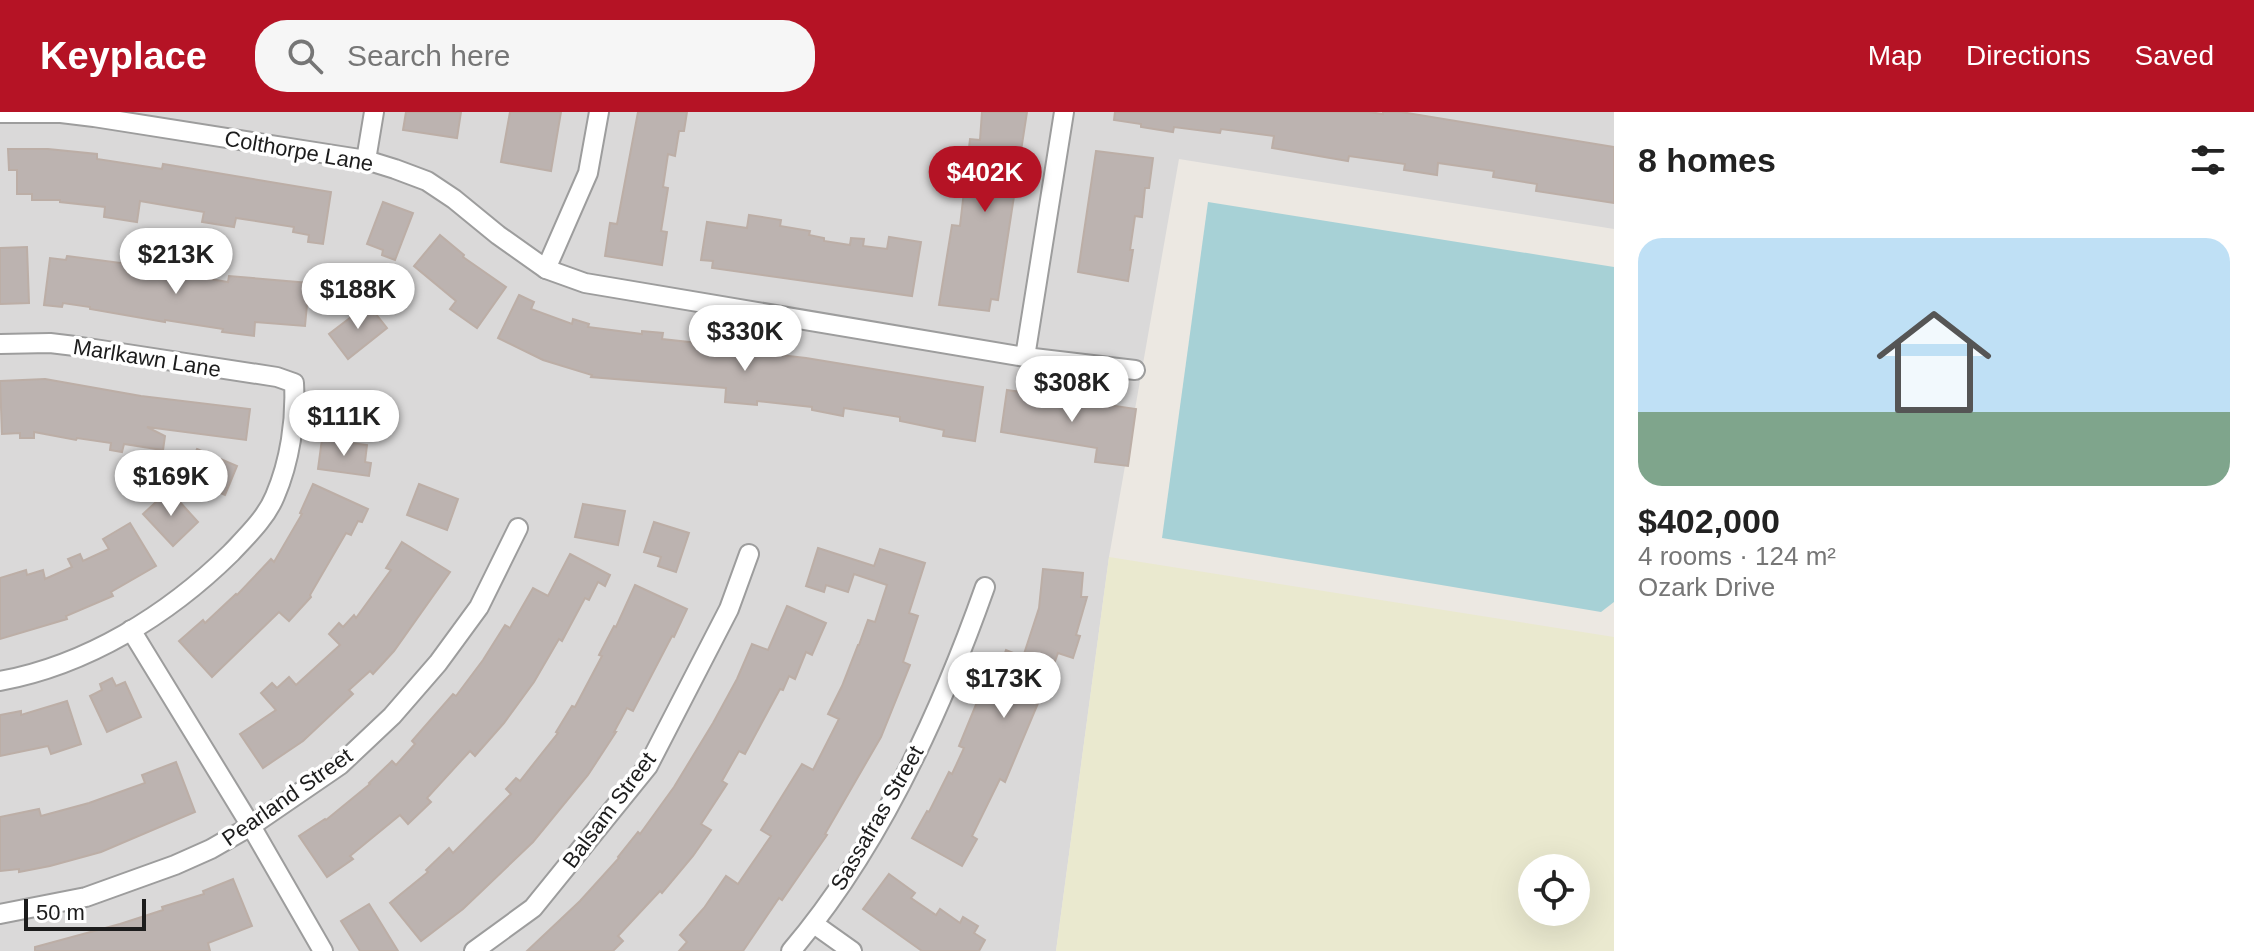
<!DOCTYPE html>
<html lang="en">
<head>
<meta charset="utf-8">
<style>
  :root { --surface:#fff; --page:#f6f6f6; --text:#222; --muted:#767676; --line:#e0e0e0; --accent:#b51325 }
  body { margin:0; font-family:Helvetica,sans-serif; background:var(--page); color:var(--text); height:100vh; display:flex; flex-direction:column; font-size:30px; white-space:nowrap }
  * { box-sizing:border-box; margin:0 }
  p { font-size:26px; color:var(--muted) }
  .icon { flex:none; width:44px; height:44px; fill:none; stroke:currentColor; stroke-width:2; stroke-linecap:round; stroke-linejoin:round }
  .map { position:relative; flex:1; overflow:hidden }
  .drawer { display:flex; flex-direction:column; background:var(--surface); width:640px }
  .drawer>* { flex:none }
  .tools { position:absolute; left:1518px; top:742px; display:grid; gap:16px }
  .tools a { display:grid; place-items:center; width:72px; height:72px; border-radius:50%; background:var(--surface); box-shadow:0 8px 32px #0002; font-size:40px }
  .scale { position:absolute; left:24px; bottom:20px; width:122px; box-sizing:border-box; padding-left:8px; border:4px solid #1c1c1c; border-top:0; font-size:22px; line-height:28px; white-space:nowrap; color:#1c1c1c; -webkit-text-stroke:6px #fff; paint-order:stroke }
  .price { position:absolute; translate:-50% -68px; padding:0 18px; border-radius:28px; background:#fff; color:#222; font-size:26px; line-height:52px; filter:drop-shadow(0 2px 4px #0008) }
  .price::after { content:''; position:absolute; left:50%; top:48px; width:24px; height:18px; margin-left:-12px; background:inherit; clip-path:polygon(0 0,100% 0,50% 100%) }
  .price.selected { background:var(--accent); color:#fff }
  ul { padding:0; list-style:none }
  li { display:grid; align-content:center; gap:16px; height:424px; padding:0 24px }
  li+li { border-top:2px solid var(--line) }
  li span { display:grid; place-items:center; height:248px; border-radius:24px; color:#555 }
  li>.icon { margin-inline-start:auto }
  span .icon { width:144px; height:144px; fill:#fffc; stroke-width:1 }
  li b { font-size:34px }
  h2 { display:flex; justify-content:space-between; align-items:center; height:96px; padding:0 24px; font-size:34px }
  header { display:flex; align-items:center; gap:48px; box-sizing:border-box; height:112px; padding:0 40px; background:var(--accent); color:#fff }
  header strong { font-size:38px }
  nav { display:flex; gap:44px; margin-inline-start:auto; font-size:28px }
  .search { width:560px; height:72px; background:var(--page); display:flex; align-items:center; gap:20px; box-sizing:border-box; padding:0 28px; border-radius:32px; color:var(--muted); font-size:30px }
  main { display:flex; flex:1; min-height:0 }
  .map>svg:first-child { display:block }
</style>
</head>
<body>
<header>
<strong>Keyplace</strong>
<div class="search"><svg class="icon" aria-label="search" viewBox="0 0 24 24"><circle cx="10" cy="10" r="6"/><path d="M15 15l6 6"/></svg>Search here</div>
<nav><a>Map</a><a>Directions</a><a>Saved</a></nav>
</header>
<main>
<div class="map">
<svg width="1614" height="839" viewBox="0 0 1614 839">
  <rect width="100%" height="100%" fill="#ece8e2"/>
  <polygon fill="#dad9d9" points="0,0 1614,0 1614,117 1179,47 1109,445 1056,839 0,839"/>
  <path fill="#eae9cf" fill-rule="evenodd" d="M1109,445L1614,525V839H1056ZM1532,756H1576V800H1532Z"/>
  <polygon fill="#a7d1d6" points="1208,90 1614,155 1614,490 1601,500 1162,426"/>
  <g fill="#bcb3b0" stroke="#bcaea6" stroke-width="2">
    <polygon points="406,0 461,0 457,26 403,18"/>
    <polygon points="510,0 561,0 551,59 501,50"/>
    <polygon points="638,0 687,0 684,19 679,19 675,44 668,42 663,75 668,76 661,119 667,120 662,153 605,144 610,111 617,112"/>
    <polygon points="982,0 1027,0 998,188 991,187 989,199 939,193 952,113 960,114 970,27 980,28"/>
    <polygon points="1115,0 1369,0 1383,2 1383,0 1401,0 1614,35 1614,91 1536,79 1537,72 1493,65 1494,59 1438,51 1437,63 1404,58 1405,52 1349,44 1348,49 1272,36 1274,24 1221,17 1220,21 1174,15 1173,20 1141,15 1141,12 1114,8"/>
    <polygon points="8,37 48,37 97,42 97,47 162,57 163,52 331,80 323,132 308,130 309,123 293,120 294,115 236,106 234,115 202,110 204,100 140,89 137,110 104,105 105,95 60,90 60,88 32,88 32,82 17,82 17,58 9,58"/>
    <polygon points="1096,39 1153,46 1149,76 1145,76 1142,105 1135,104 1130,138 1133,138 1128,169 1078,160"/>
    <polygon points="383,90 413,101 395,148 382,143 383,138 367,132"/>
    <polygon points="749,103 781,108 780,114 810,119 809,123 824,126 824,129 850,133 851,126 864,127 863,134 887,137 889,125 921,130 912,184 712,156 713,149 701,148 707,110 747,116"/>
    <polygon points="440,123 464,143 463,145 506,175 477,216 450,197 456,189 414,154"/>
    <polygon points="27,135 29,191 0,192 0,136"/>
    <polygon points="67,144 129,152 127,160 184,169 185,163 228,170 229,164 309,171 305,214 255,210 254,224 222,220 223,217 165,208 165,210 90,197 90,195 63,191 62,195 44,193 50,146 66,148"/>
    <polygon points="519,183 534,190 531,197 572,212 573,207 589,212 588,215 642,222 642,219 663,221 662,227 762,238 762,241 806,246 983,275 975,329 943,324 944,318 900,309 900,305 844,296 843,304 812,298 812,295 757,289 757,293 725,290 726,276 591,265 592,263 543,248 498,226"/>
    <polygon points="368,192 375,200 373,203 375,201 387,216 348,247 329,222"/>
    <polygon points="45,267 141,284 250,297 246,328 147,315 165,324 163,338 124,332 122,340 110,338 111,331 77,326 76,328 34,320 34,326 20,326 20,321 2,322 0,269"/>
    <polygon points="1007,278 1136,297 1128,354 1095,350 1097,336 1001,320"/>
    <polygon points="322,327 367,333 365,350 371,351 369,364 318,357"/>
    <polygon points="197,337 237,354 225,383 185,366"/>
    <polygon points="313,372 368,397 362,410 358,409 351,423 346,421 310,483 311,485 289,509 279,500 212,565 179,529 203,508 205,511 236,482 237,483 271,447 274,450 302,402 300,401"/>
    <polygon points="419,372 458,387 447,418 407,403"/>
    <polygon points="169,378 198,410 173,434 143,402"/>
    <polygon points="583,392 625,399 618,433 575,425"/>
    <polygon points="654,410 689,421 676,460 658,454 661,445 644,440"/>
    <polygon points="130,411 156,454 111,480 113,484 66,504 67,507 0,527 0,466 26,458 27,463 43,458 45,467 72,455 68,447 80,442 83,449 109,437 103,427"/>
    <polygon points="402,430 450,460 394,539 373,562 370,559 349,578 353,582 303,629 263,656 240,622 276,598 261,581 272,571 277,576 289,565 296,573 340,533 329,522 339,511 343,515 354,503 356,506 391,458 386,456"/>
    <polygon points="818,436 874,454 880,437 925,451 909,501 918,504 903,550 910,553 881,625 825,722 827,723 782,788 779,786 743,839 679,839 687,830 680,823 704,796 726,764 738,772 771,724 761,718 802,652 813,658 839,607 828,602 842,574 858,533 859,533 868,508 875,510 887,473 854,462 848,480 826,473 824,480 806,474"/>
    <polygon points="570,442 610,463 605,474 598,470 589,488 585,486 562,529 559,527 534,570 504,611 475,644 470,639 427,686 431,690 408,712 400,703 350,744 353,747 327,765 299,724 325,707 326,708 370,672 369,671 392,649 396,653 415,632 412,629 453,582 456,584 483,548 505,513 510,516 533,476 548,484"/>
    <polygon points="1043,457 1083,461 1081,485 1087,485 1076,523 1080,524 1073,546 1058,541 1047,571 1054,574 1050,586 1041,584 1005,670 1000,667 972,724 977,727 962,754 912,726 927,699 929,700 949,660 952,662 964,636 959,634 982,578 991,581 1006,538 1023,545 1039,496"/>
    <polygon points="635,473 687,497 674,525 672,524 633,599 627,596 614,620 616,620 588,663 533,730 463,797 421,829 390,791 428,760 426,758 449,736 453,741 511,682 506,677 516,666 520,669 558,621 556,620 572,594 575,595 602,544 599,543 614,514 616,515"/>
    <polygon points="787,494 826,511 812,543 806,540 795,567 789,564 783,578 780,577 745,642 739,639 722,669 727,672 701,712 711,718 693,744 662,781 660,779 618,824 623,829 613,839 527,839 580,789 619,746 618,745 638,720 640,722 674,675 713,611 737,567 752,532 768,538"/>
    <polygon points="112,566 116,574 125,570 141,605 107,620 90,584 102,578 100,572"/>
    <polygon points="67,589 81,632 51,642 48,634 0,644 0,603 21,599 21,603"/>
    <polygon points="176,650 195,700 101,740 50,754 19,760 19,757 0,759 0,705 39,697 41,704 89,691 145,671 142,663"/>
    <polygon points="889,762 915,781 911,786 936,803 940,797 960,811 963,805 978,814 974,821 985,828 979,839 922,839 863,797"/>
    <polygon points="233,767 252,814 208,831 210,839 35,839 35,835 120,812 163,798 162,795 204,782 203,779"/>
    <polygon points="369,792 379,808 398,839 360,839 341,809"/>
  </g>
  <g fill="none" stroke-linecap="round" stroke-linejoin="round">
    <g stroke="#9d9d9d" stroke-width="22">
      <g id="minor">
        <polyline points="0,1 61,1 94,5 366,48 395,57 427,69 454,87 498,123 546,157 585,171 1025,245 1135,258"/>
        <polyline points="366,48 374,0"/>
        <polyline points="546,157 588,61 599,0"/>
        <path d="M0,232L50,231L75,234L277,265L294,271C296,308 290,349 275,384C266,406 247,424 231,441C168,503 87,553 0,569"/>
        <polyline points="1025,245 1064,0"/>
        <polyline points="131,518 251,714 323,839"/>
        <polyline points="0,802 86,785 175,753 211,737 251,714 340,653 392,604 438,551 479,495 518,416"/>
        <polyline points="814,812 852,839"/>
        <polyline points="474,839 533,796 648,654 729,497 749,442"/>
        <path d="M791,839C879,736 940,602 985,475"/>
      </g>
    </g>
    <use href="#minor" stroke="#fff" stroke-width="18"/>
  </g>
  <g text-anchor="middle" dominant-baseline="central" stroke-width="7" stroke-linejoin="round" paint-order="stroke">
    <g font-size="22" fill="#1c1c1c" stroke="#fff">
      <text transform="translate(299 39) rotate(10)">Colthorpe Lane</text>
      <text transform="translate(147 246) rotate(9)">Marlkawn Lane</text>
      <text transform="translate(287 685) rotate(-35)">Pearland Street</text>
      <text transform="translate(609 698) rotate(-53)">Balsam Street</text>
      <text transform="translate(877 706) rotate(-60)">Sassafras Street</text>
    </g>
  </g>
</svg>
<div class="tools">
<a><svg class="icon" aria-label="locate" viewBox="0 0 24 24"><circle cx="12" cy="12" r="6"/><path d="M12 2v4M12 18v4M2 12h4M18 12h4"/></svg></a>
</div>
<div class="scale">50 m</div>
<b class="price selected" style="left:985px;top:102px">$402K</b>
<b class="price" style="left:176px;top:184px">$213K</b>
<b class="price" style="left:358px;top:219px">$188K</b>
<b class="price" style="left:745px;top:261px">$330K</b>
<b class="price" style="left:1072px;top:312px">$308K</b>
<b class="price" style="left:344px;top:346px">$111K</b>
<b class="price" style="left:171px;top:406px">$169K</b>
<b class="price" style="left:1004px;top:608px">$173K</b>
</div>
<section class="drawer">
<h2>8 homes<svg class="icon" aria-label="filters" viewBox="0 0 24 24"><path d="M4 7h16M4 17h16"/><circle cx="9" cy="7" r="2"/><circle cx="15" cy="17" r="2"/></svg></h2>
<ul>
<li><span style="background:linear-gradient(#bfe0f5 70%,#7fa58c 0)"><svg class="icon" aria-label="home" viewBox="0 0 24 24"><path d="M3 11l9-7 9 7M6 9v11h12V9"/></svg></span><div><b>$402,000</b><p>4 rooms · 124 m²</p><p>Ozark Drive</p></div></li>
</ul>
</section>
</main>
</body>
</html>
